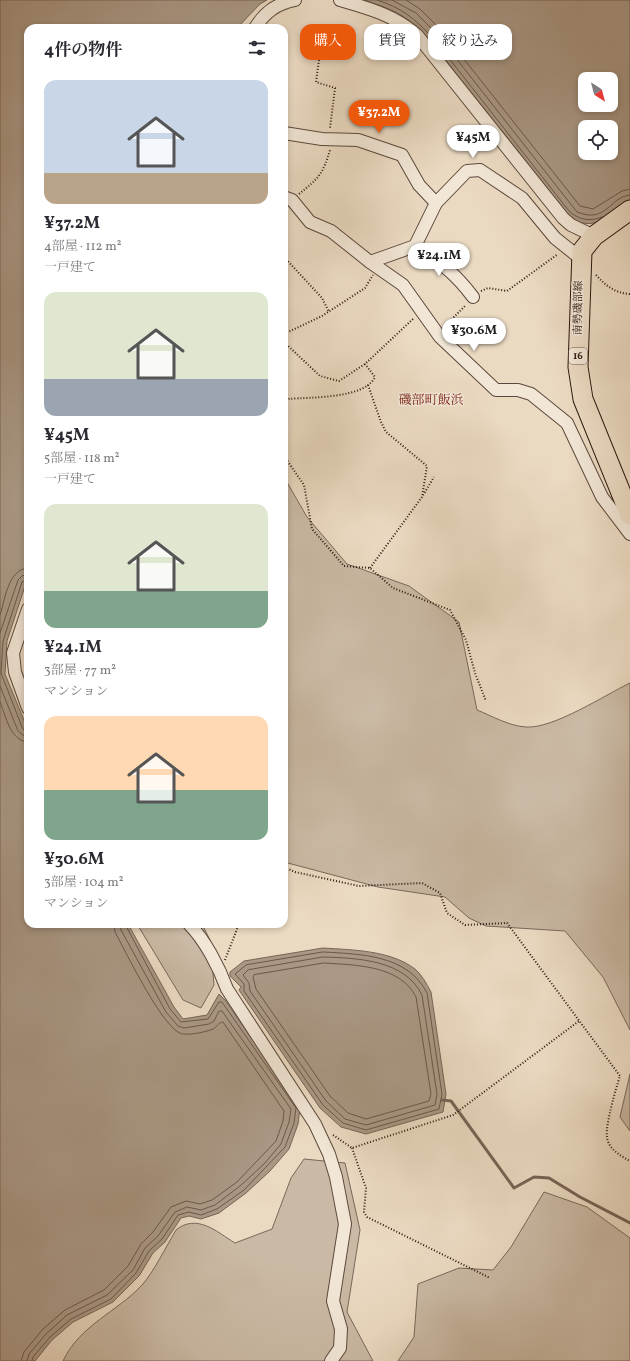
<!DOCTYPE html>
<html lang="ja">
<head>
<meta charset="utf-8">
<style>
  :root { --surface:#fff; --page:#f7f7f7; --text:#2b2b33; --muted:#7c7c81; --accent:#ea580c }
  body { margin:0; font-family:Vollkorn,"Noto Serif JP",serif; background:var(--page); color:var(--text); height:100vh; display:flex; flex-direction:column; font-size:15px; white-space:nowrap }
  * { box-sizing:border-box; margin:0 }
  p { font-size:13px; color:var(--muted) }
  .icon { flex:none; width:22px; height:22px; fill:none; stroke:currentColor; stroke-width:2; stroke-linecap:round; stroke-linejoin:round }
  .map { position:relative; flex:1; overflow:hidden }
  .details { position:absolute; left:24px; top:24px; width:264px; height:904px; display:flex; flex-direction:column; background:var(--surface); border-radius:12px; box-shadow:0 2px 6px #0003 }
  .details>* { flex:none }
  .guide { position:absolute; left:300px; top:24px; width:270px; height:36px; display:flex; gap:8px }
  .needle { width:26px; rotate:144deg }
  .fabs { position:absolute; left:578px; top:72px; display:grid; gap:8px }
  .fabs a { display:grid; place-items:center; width:40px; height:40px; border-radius:8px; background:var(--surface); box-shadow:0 2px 6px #0003; font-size:20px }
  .price { position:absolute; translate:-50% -34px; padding:0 9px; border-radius:14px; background:#fff; color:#222; font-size:13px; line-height:26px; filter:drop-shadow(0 1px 2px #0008) }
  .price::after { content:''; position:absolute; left:50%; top:24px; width:12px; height:9px; margin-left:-6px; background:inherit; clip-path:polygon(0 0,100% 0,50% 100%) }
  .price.on { background:var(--accent); color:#fff }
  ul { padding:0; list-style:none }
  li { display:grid; align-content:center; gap:8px; height:212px; padding:0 20px }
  li span { display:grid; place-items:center; height:124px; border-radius:12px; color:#555 }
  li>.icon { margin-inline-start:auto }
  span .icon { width:72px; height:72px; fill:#fffc; stroke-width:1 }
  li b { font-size:17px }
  h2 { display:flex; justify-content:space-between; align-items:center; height:48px; padding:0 20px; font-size:17px }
  .tag { padding:0 14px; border-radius:12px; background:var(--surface); box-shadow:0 2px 6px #0003; font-size:14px; line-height:36px }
  .tag.on { background:var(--accent); color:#fff }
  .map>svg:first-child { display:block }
</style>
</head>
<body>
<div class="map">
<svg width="630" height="1361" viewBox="0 0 630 1361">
  <rect width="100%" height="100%" fill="#ebdac2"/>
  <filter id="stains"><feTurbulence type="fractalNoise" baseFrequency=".005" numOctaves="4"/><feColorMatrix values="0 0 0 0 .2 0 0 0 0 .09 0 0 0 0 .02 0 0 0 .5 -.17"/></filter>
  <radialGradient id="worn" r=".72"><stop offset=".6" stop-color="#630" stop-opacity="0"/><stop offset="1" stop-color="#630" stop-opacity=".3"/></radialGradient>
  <g fill="#cab9a4" stroke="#7a685a">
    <path d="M284,477L307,517L347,564L409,586L459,622L477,710C492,716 509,726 526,727C553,729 605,695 630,683V1030L603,977L565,931L486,926L469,918L445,897L378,887L284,862Z"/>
    <polygon points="137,924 202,924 210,940 214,985 201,1008 183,1000"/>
    <polygon points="630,1074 630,1131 620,1117"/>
    <path d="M304,1159L345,1163L360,1230L347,1312L373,1361H63C80,1325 117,1312 142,1285C153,1273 167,1245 176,1230C197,1213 217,1232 235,1243L272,1229L291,1178Z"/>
    <polygon points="544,1192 587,1207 630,1238 630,1361 398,1361 414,1337 418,1284 459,1268 493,1270 511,1247"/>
  </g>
  <g fill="#aa9885" stroke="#776456" fill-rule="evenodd">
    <polygon points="0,0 267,0 260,4 237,28 28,28 28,577 7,641 5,674 28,730 28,924 128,924 174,1007 183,1019 207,1015 219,994 225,1000 300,1108 298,1124 289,1149 270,1171 246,1193 219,1213 201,1219 189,1216 181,1218 165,1242 153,1253 139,1276 113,1302 73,1322 52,1340 35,1361 0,1361"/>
    <path d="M364,0H630V203C608,217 590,235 566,214L430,40C406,15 397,11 364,0ZM585,79H611V105H585ZM585,127H611V153H585Z"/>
    <path d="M323,948C352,950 390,950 415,969C422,975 426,983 431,992L446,1094L443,1112L366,1134L341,1127L320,1108L239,990L241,987L230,976V972L244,961Z"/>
  </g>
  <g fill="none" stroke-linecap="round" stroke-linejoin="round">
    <g stroke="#6a584a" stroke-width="1">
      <path d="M377,0C402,8 414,18 433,38L569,211C579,220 590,222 602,217"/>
      <path d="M392,0L416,13L437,34L577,212C607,224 609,197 630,195"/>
      <polyline points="406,0 420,9 441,30 580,206 593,209 622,191 630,189"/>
      <polyline points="28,579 22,582 3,641 1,673 22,727 24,730 28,731"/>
      <path d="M0,615C5,600 8,569 28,568"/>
      <polyline points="0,633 18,580 22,576 28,574"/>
      <polyline points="0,686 18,731 23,735 28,736"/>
      <path d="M0,702C6,716 10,741 28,742"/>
      <path d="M323,952C361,954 408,955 427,993L442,1094L439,1109L366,1130L343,1123L323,1105L244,991V984L235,974L246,965Z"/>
      <path d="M323,957C358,958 405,960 422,995L437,1094L435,1105L366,1125L345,1119L326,1101L250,991L249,983L243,975L248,970Z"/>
      <path d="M324,963C355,965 400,965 416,997L431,1094L429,1101L366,1119L348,1113L330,1096L256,989L253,977L254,975Z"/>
      <path d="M21,1361L24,1352L43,1329L65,1310L104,1290L128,1266L141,1244L153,1232L171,1207L186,1201L200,1204L212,1200L237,1182L276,1141L283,1121L284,1111L223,1022C219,1022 217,1027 213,1029C206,1032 191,1035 183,1034C164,1032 125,950 115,932L114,924"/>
      <polyline points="27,1361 29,1354 46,1334 67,1315 107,1295 133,1270 145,1248 158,1236 175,1212 187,1207 201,1210 215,1205 240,1186 264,1164 281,1144 289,1122 291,1109 222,1011 219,1011 214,1021 209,1024 184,1028 178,1026 166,1012 121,930 120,924"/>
      <polyline points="32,1361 33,1357 50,1337 71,1319 111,1299 136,1273 149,1251 162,1239 178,1215 189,1212 201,1215 217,1209 244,1190 285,1147 294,1123 296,1108 222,1002 219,1002 208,1019 181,1022 170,1009 125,924"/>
    </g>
    <polyline stroke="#776456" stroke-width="3" points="442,1100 451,1101 514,1188 534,1177 549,1178 580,1197 630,1223"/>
    <g stroke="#5b483c" stroke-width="14">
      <g id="minor">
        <path d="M340,0C368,8 394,15 417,35L563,218L571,225L594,236"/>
        <path d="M255,28C265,12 276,4 295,0"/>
        <polyline points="284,133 322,139 358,140 402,155 419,185 436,203"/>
        <polyline points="284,197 292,200 310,222 331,231 370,262 403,285 440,337 496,390 518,390 531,394 567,423 602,497 630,534"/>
        <path d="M415,246C440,262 455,273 473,297"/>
        <polyline points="370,262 415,246 436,203 467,171 480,170 522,198 555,238 580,258"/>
        <polyline points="28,609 13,653 15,672 28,708"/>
        <path d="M189,924C205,940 219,967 227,989L315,1124L329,1154L336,1177L345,1224L333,1301L341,1329L340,1348L331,1361"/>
      </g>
    </g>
    <g stroke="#2b170f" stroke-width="21">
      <polyline id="primary" points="630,210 594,236 582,251 578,367 583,399 630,515"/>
    </g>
    <g stroke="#2b170f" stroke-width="2" stroke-dasharray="1 2" stroke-linecap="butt">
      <polyline points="319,60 316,82 335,88 330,128"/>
      <path d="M299,194C319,178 323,174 330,150"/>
      <polyline points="284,257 322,298 329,312"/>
      <path d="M596,275C606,286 615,293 630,294"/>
      <polyline points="481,291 488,288 507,291 558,254"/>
      <polyline points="445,326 466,305"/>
      <polyline points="284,334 322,316 365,288 373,275"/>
      <polyline points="284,342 320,376 339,381 365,364 414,318"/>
      <polyline points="368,385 381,422 386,432 427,466 422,497"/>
      <path d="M284,403L289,399C310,397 365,399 375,377L365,364"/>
      <polyline points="284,456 304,485 312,529 344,566 370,568 393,588 450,610 466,640 475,673 486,701"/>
      <polyline points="370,568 422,497 434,477"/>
      <path d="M284,867L295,872L359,886L422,883L440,893L447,913L465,925L507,923L620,1076C616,1088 605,1126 607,1137C608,1149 621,1156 630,1161"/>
      <polyline points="225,960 239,924"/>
      <polyline points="333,1135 352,1148 453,1115 579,1021"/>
      <polyline points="352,1148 366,1188 364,1212 367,1217 490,1278"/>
    </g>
    <use href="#minor" stroke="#f2e7d7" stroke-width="12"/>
    <use href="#primary" stroke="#ebdac2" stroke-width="19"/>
  </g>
  <g text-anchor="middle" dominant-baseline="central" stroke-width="3" stroke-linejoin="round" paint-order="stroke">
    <rect fill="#f2e7d7" stroke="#67554b" stroke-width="1" x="569" y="348" width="18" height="16" rx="3"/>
    <g font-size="10" font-weight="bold" fill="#2b170f">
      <text x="578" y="356">16</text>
    </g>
    <g font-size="11" fill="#2b170f" stroke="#f2e7d7">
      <text transform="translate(579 308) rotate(-89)">南勢磯部線</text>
    </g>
    <g font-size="13" fill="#7a1f14" stroke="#f2e7d7">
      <text x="431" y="401">磯部町飯浜</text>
    </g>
  </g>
  <rect width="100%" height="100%" filter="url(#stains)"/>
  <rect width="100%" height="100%" fill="url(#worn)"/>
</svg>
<div class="fabs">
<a><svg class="needle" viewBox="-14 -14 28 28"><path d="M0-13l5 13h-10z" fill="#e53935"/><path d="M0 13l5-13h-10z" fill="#7c7c81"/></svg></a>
<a><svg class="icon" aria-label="locate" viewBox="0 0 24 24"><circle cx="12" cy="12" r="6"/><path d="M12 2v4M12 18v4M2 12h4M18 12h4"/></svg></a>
</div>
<b class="price on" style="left:379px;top:134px">¥37.2M</b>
<b class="price" style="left:473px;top:159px">¥45M</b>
<b class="price" style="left:439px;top:277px">¥24.1M</b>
<b class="price" style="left:474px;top:352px">¥30.6M</b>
<div class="guide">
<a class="tag on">購入</a>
<a class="tag">賃貸</a>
<a class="tag">絞り込み</a>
</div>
<section class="details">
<h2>4件の物件<svg class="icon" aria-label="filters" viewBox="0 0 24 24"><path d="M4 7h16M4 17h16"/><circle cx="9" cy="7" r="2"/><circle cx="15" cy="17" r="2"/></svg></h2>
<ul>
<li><span style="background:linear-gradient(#c9d6e8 75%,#b9a48a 0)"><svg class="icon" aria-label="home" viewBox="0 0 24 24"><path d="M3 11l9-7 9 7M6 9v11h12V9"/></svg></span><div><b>¥37.2M</b><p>4部屋 · 112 m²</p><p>一戸建て</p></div></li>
<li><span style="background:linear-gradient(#dfe7d0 70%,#9aa5b1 0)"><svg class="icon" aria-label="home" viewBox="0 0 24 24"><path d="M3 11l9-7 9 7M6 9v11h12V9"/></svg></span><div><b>¥45M</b><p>5部屋 · 118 m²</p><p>一戸建て</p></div></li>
<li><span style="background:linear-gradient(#dfe7d0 70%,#7fa58c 0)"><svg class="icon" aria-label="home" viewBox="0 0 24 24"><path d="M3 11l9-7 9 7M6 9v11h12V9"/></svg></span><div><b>¥24.1M</b><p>3部屋 · 77 m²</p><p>マンション</p></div></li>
<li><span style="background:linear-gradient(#ffd9b3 60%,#7fa58c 0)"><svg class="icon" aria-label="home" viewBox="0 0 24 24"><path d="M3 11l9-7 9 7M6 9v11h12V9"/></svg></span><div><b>¥30.6M</b><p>3部屋 · 104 m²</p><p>マンション</p></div></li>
</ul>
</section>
</div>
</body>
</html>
